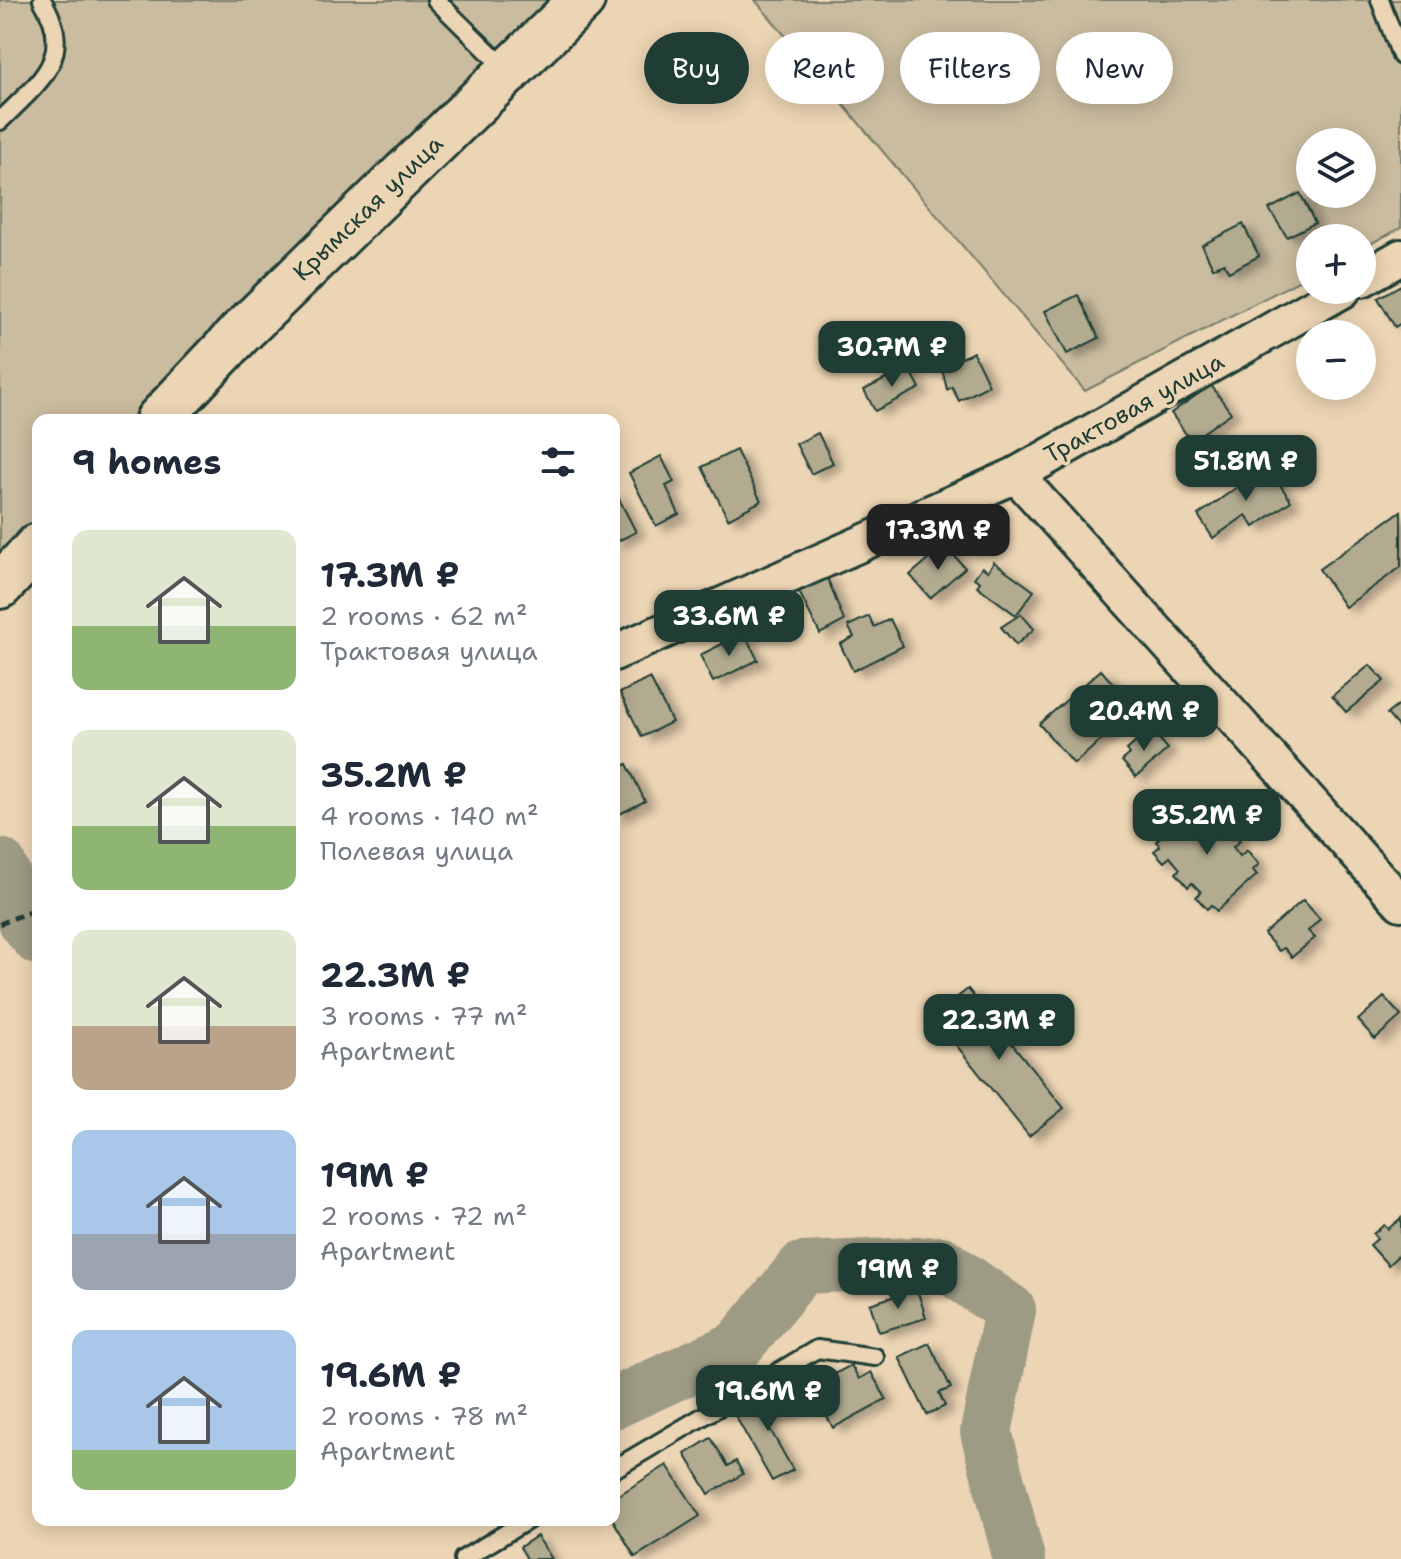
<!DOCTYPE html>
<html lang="en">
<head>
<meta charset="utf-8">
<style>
  :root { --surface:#fff; --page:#f2f2f3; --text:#1f2937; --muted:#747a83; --accent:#1f3d34 }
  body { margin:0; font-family:"Shantell Sans",sans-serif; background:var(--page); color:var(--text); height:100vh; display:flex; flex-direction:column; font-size:30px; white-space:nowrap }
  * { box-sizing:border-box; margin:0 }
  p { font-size:26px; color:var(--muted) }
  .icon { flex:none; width:44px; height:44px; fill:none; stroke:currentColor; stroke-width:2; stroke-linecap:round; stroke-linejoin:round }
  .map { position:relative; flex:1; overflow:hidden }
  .sheet { position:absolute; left:32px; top:414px; width:588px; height:1112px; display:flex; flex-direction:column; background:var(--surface); border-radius:16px; box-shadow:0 4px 20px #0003 }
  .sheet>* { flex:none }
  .hud { position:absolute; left:644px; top:32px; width:636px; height:72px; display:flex; gap:16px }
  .controls { position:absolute; left:1296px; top:128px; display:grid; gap:16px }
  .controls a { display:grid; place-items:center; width:80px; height:80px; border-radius:50%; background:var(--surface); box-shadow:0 4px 20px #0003; font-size:40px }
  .price { position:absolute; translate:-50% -68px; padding:0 18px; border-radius:16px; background:var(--accent); color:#fff; font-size:26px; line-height:52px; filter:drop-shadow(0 2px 4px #0008) }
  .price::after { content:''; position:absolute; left:50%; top:48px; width:24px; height:18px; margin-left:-12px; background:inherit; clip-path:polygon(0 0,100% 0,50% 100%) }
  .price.selected { background:#222; color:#fff }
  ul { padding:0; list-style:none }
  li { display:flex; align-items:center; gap:24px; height:200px; padding:0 40px }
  li span { display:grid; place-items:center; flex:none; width:224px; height:160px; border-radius:16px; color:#555 }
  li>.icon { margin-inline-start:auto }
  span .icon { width:96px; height:96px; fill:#fffc; stroke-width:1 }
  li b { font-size:34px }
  h2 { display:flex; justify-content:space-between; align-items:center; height:96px; padding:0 40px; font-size:34px }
  .chip { padding:0 28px; border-radius:36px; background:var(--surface); box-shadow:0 4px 20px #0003; font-size:28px; line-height:72px }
  .chip.selected { background:var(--accent); color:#fff }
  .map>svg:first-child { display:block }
</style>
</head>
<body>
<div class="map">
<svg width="1401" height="1559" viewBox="0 0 1401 1559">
  <defs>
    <filter id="shadow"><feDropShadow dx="9" dy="5" stdDeviation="4" flood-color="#0004"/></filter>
  </defs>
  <rect width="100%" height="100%" fill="#ecd5b4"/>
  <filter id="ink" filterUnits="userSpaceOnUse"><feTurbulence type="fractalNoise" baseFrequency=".0125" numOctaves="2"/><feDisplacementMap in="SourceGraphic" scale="16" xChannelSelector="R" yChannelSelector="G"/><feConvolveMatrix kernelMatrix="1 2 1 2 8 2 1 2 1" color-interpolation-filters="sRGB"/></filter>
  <g filter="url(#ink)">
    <g fill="#cabc9f" stroke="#747c6a" stroke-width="2" fill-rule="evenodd">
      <polygon points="0,0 555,0 160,420 38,420 38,550 0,590"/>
      <path d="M755,0H1401V228L1362,248V238H1310V275L1085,391ZM1310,142H1362V194H1310Z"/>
    </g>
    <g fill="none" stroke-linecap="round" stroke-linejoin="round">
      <g stroke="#9d9b84" stroke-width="52">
        <polyline points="0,864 25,923 38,939"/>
        <polyline points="614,1403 738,1346 802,1268 941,1262 1010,1310 986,1432 1019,1559"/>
      </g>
    </g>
    <g fill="#b3ab90" stroke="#1f3d34" stroke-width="2" filter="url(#shadow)">
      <polygon points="1300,193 1315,223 1287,237 1269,209"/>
      <polygon points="1243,224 1259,256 1229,272 1224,263 1213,268 1202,245"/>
      <polygon points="1401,285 1401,323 1395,327 1378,298"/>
      <polygon points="1078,295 1099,338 1067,354 1045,311"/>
      <polygon points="973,352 989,385 959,401 952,387 947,390 942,368"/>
      <polygon points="909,367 920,388 875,411 864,390"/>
      <polygon points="1211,385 1231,413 1191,441 1171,413"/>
      <polygon points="818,433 833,463 811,474 796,444"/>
      <polygon points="736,450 761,501 728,519 702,467"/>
      <polygon points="661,456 674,482 666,486 679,514 656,526 629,473"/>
      <polygon points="1267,466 1291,501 1254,527 1246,515 1213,538 1198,515"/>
      <polygon points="616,493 636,532 614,543 614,494"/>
      <polygon points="1401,511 1401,567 1345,607 1319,569"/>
      <polygon points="945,545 965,568 930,598 910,575"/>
      <polygon points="994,562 1034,591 1016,615 977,586 980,582 974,578 982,567 988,571"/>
      <polygon points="826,574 844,621 820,634 797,588"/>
      <polygon points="1021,614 1034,629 1016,645 1001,627"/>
      <polygon points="869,616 874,627 890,619 903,646 853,671 840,644 854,637 848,626"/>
      <polygon points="744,633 758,660 713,682 700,655"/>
      <polygon points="1370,665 1384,681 1346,712 1332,696"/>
      <polygon points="1101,670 1116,687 1110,693 1120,704 1107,716 1116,727 1074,764 1039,724"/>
      <polygon points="650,678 672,722 642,737 620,693"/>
      <polygon points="1401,703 1401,728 1400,729 1387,714"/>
      <polygon points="1151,729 1168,749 1136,777 1122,761 1130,754 1127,750"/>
      <polygon points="627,764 645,801 614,817 614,770"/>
      <polygon points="1196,805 1202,811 1209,805 1219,817 1212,823 1220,832 1227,826 1240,841 1233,847 1240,856 1247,850 1259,864 1253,870 1257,875 1217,911 1211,905 1207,909 1196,897 1201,892 1192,883 1188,887 1176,873 1180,869 1170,857 1164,862 1154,851 1160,846 1156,841"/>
      <polygon points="1303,900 1320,919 1308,931 1315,938 1292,957 1284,948 1279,951 1264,934"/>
      <polygon points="968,989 1064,1108 1029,1136 933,1016"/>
      <polygon points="1384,997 1401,1016 1375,1039 1358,1020"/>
      <polygon points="1401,1218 1401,1253 1388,1265 1370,1245 1377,1239 1373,1234 1384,1225 1388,1229"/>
      <polygon points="917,1289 926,1318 879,1332 870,1304"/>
      <polygon points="929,1343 951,1388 939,1393 945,1406 927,1415 899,1357"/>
      <polygon points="851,1365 859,1379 871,1372 886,1399 833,1428 811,1387"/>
      <polygon points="785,1389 796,1408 767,1424 793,1470 772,1481 736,1417"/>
      <polygon points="711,1438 728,1466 736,1461 743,1474 709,1494 685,1454"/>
      <polygon points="667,1465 700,1516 635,1557 613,1520 614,1498"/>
      <polygon points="537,1536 552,1559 527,1559 520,1547"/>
    </g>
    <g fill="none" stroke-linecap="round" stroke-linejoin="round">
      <g stroke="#1f3d34" stroke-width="22">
        <g id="lane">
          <polyline points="436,0 508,71"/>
          <polyline points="1380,0 1401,56"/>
          <path d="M0,121C39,82 77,57 42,0"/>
          <polyline points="614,1469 817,1349 875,1357"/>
          <polyline points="463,1559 528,1520"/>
        </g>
      </g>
      <g stroke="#1f3d34" stroke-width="40">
        <g id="street">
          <polyline points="1362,279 1401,257"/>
          <polyline points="1016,475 1401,903"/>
          <polyline points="614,653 1016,475 1343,290"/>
        </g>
      </g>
      <g stroke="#1f3d34" stroke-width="50">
        <g id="secondary">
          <polyline points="158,420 241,332 582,0"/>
          <polyline points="0,586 38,546"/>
        </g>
      </g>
      <polyline stroke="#1f3d34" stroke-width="5" stroke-dasharray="8 6" stroke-linecap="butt" points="0,924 38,908"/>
      <use href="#lane" stroke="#ecd5b4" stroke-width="16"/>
      <use href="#street" stroke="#ecd5b4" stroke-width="34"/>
      <use href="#secondary" stroke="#ecd5b4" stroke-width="44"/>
    </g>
  </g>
  <g text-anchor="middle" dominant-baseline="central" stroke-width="7" stroke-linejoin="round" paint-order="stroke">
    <g font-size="24" fill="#1f3d34" stroke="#ecd5b4">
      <text transform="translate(368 208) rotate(-44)">Крымская улица</text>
      <text transform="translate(1134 408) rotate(-29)">Трактовая улица</text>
    </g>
  </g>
</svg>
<div class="controls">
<a><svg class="icon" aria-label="layers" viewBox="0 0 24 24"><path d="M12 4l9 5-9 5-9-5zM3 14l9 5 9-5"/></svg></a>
<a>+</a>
<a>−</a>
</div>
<b class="price" style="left:892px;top:389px">30.7M ₽</b>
<b class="price" style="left:1246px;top:503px">51.8M ₽</b>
<b class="price selected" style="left:938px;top:572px">17.3M ₽</b>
<b class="price" style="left:729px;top:658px">33.6M ₽</b>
<b class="price" style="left:1144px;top:753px">20.4M ₽</b>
<b class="price" style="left:1207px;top:857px">35.2M ₽</b>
<b class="price" style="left:999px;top:1062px">22.3M ₽</b>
<b class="price" style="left:898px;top:1311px">19M ₽</b>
<b class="price" style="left:768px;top:1433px">19.6M ₽</b>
<div class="hud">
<a class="chip selected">Buy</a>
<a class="chip">Rent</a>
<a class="chip">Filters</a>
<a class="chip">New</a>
</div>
<section class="sheet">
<h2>9 homes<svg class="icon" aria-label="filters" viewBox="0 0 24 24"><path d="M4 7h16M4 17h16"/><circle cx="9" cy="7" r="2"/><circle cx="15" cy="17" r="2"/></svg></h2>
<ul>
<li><span style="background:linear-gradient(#dfe7d0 60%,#8fb573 0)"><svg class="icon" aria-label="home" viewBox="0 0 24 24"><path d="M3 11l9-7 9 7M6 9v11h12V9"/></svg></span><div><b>17.3M ₽</b><p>2 rooms · 62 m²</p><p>Трактовая улица</p></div></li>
<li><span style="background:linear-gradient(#dfe7d0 60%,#8fb573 0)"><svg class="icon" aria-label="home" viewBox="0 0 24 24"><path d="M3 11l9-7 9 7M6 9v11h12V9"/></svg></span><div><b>35.2M ₽</b><p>4 rooms · 140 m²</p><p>Полевая улица</p></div></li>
<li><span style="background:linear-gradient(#dfe7d0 60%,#b9a48a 0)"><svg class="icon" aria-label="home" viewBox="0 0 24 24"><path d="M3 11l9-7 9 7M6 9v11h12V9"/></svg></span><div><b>22.3M ₽</b><p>3 rooms · 77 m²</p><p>Apartment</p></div></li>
<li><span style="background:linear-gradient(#a9c7e8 65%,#9aa5b1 0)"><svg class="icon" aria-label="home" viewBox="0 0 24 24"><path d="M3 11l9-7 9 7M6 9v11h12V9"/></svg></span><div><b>19M ₽</b><p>2 rooms · 72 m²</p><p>Apartment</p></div></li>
<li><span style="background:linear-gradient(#a9c7e8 75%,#8fb573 0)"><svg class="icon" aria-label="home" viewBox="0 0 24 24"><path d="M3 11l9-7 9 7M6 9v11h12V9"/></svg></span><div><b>19.6M ₽</b><p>2 rooms · 78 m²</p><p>Apartment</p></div></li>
</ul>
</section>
</div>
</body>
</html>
